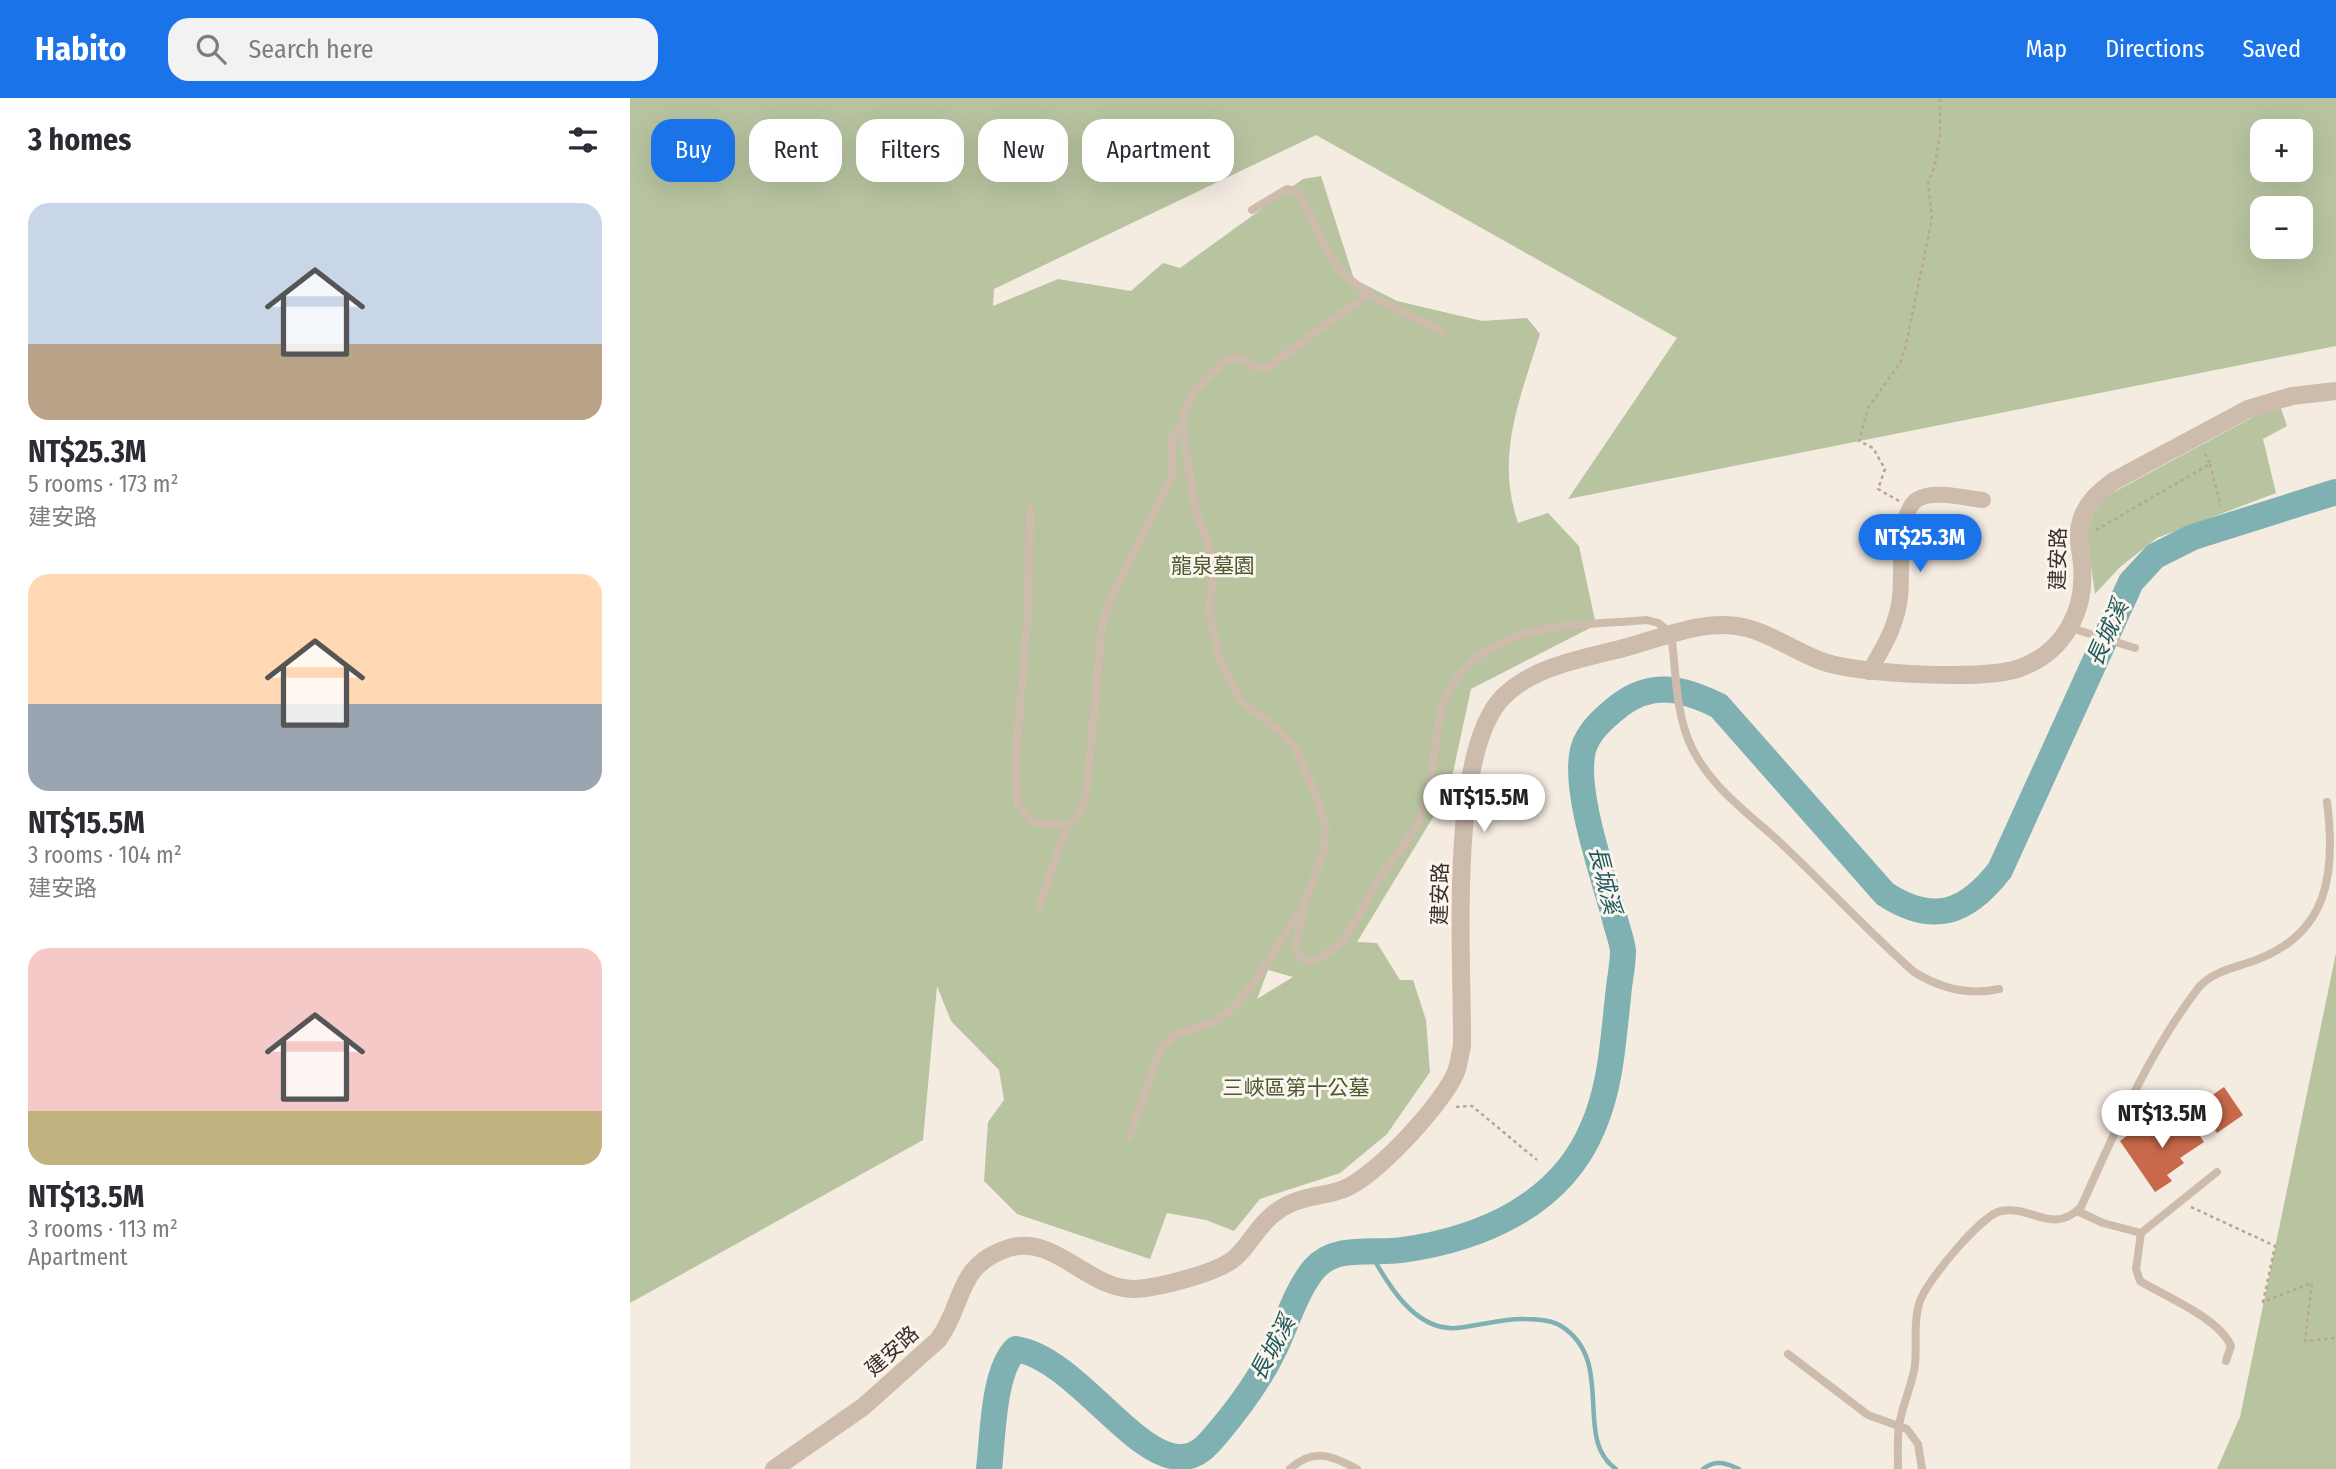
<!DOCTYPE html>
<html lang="en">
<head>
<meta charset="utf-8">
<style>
  :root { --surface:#fff; --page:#f2f2f3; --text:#2b2b33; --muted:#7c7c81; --accent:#1a73e8 }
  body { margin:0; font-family:"Fira Sans Condensed","Noto Sans TC",sans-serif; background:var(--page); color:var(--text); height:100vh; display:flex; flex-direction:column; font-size:26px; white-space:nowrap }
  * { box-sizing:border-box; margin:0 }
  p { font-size:23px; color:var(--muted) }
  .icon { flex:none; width:38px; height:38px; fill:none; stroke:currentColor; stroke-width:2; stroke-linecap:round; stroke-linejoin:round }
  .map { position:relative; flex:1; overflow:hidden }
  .side { display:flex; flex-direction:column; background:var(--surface); width:630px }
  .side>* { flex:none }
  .hud { position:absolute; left:21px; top:21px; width:665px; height:63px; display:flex; gap:14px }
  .controls { position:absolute; left:1620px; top:21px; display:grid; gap:14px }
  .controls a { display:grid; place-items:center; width:63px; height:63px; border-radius:14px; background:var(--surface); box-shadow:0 7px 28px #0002; font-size:35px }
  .price { position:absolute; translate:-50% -60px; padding:0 16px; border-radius:24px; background:#fff; color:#222; font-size:23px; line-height:46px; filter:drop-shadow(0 2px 4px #0008) }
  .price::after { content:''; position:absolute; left:50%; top:42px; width:21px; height:16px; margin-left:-10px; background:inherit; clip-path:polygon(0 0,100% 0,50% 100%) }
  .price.active { background:var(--accent); color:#fff }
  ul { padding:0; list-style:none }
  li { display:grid; align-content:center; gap:14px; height:371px; padding:0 28px }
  li span { display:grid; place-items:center; height:217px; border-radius:21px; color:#555 }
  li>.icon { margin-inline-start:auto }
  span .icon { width:126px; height:126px; fill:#fffc; stroke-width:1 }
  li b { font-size:30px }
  h2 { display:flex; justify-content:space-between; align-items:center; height:84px; padding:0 28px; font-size:30px }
  .chip { padding:0 24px; border-radius:21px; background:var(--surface); box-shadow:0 7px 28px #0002; font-size:24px; line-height:63px }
  .chip.active { background:var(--accent); color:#fff }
  header { display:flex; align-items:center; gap:42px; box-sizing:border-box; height:98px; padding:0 35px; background:var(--accent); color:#fff }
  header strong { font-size:33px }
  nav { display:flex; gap:38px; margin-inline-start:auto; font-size:24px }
  .search { width:490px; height:63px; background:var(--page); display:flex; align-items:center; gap:18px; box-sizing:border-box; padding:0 24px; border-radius:21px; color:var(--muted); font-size:26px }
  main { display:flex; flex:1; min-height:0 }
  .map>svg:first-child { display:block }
</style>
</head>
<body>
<header>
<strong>Habito</strong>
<div class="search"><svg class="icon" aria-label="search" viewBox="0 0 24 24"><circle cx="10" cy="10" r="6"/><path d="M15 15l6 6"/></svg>Search here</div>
<nav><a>Map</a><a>Directions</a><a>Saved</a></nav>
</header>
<main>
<section class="side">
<h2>3 homes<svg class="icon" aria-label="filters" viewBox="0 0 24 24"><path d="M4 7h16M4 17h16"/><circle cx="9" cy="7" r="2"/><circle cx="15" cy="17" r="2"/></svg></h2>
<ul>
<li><span style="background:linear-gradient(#c9d6e8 65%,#b9a48a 0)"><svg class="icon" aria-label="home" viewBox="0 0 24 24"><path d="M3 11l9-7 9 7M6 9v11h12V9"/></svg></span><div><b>NT$25.3M</b><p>5 rooms · 173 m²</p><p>建安路</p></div></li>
<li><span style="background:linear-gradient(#ffd9b3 60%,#9aa5b1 0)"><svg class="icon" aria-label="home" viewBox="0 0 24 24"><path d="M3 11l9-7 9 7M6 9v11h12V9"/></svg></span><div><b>NT$15.5M</b><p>3 rooms · 104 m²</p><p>建安路</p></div></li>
<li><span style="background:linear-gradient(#f6c9c9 75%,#c2b280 0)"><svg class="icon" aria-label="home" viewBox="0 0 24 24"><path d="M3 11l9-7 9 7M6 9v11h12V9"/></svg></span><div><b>NT$13.5M</b><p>3 rooms · 113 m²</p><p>Apartment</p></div></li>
</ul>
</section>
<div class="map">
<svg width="1706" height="1371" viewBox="0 0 1706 1371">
  <rect width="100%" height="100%" fill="#f4ebe1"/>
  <g fill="#b8c4a0" fill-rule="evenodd">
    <path d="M0,0H1706V248L938,401L1047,240L686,37L364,191L363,208L428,181L501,193L533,165L550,170L673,81L691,78L724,181L767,203L852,223L897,220L910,236C890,301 865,357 888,425L918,415L949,448L966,527L841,591L819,693L727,844L747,845L770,882H783L796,922L800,974L757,1036L710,1075L630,1101L604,1133L576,1122L537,1115L520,1161L387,1116L354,1083L358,1024L374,1002L369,972L321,923L307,888L293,1042L0,1205ZM1633,33H1671V72H1633ZM1633,110H1671V149H1633ZM638,872L663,879L627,901Z"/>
    <polygon points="1649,305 1657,328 1633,341 1646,395 1527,440 1490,469 1465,496 1456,431 1471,401"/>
    <polygon points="1706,855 1706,1371 1587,1371 1610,1319"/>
  </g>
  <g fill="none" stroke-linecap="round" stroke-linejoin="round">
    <g stroke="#7fb0b2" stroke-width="4.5">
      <path d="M739,1152C756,1184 784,1233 826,1230C849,1228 872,1220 895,1221C907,1221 921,1222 931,1228C987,1263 942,1341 986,1371"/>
      <path d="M1073,1371C1085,1361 1096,1365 1109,1371"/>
    </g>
    <path stroke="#7fb0b2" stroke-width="26" d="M359,1371C363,1338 363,1273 386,1251C444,1260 502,1358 549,1359C569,1360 579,1345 591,1331C611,1307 629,1282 643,1254C656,1228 665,1194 684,1171C705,1146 744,1156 772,1152C851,1141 931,1107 963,1029C981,988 983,943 988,899C989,884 993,868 993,853C992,842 987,831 985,821C974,778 943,694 953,652C958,633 975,619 990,607C1024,582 1055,591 1089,608L1255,796C1303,827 1336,816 1370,772L1501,484L1525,458L1563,439L1706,394"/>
  </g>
  <g fill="#c8694b">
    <polygon points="1594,989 1613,1017 1587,1035 1568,1007"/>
    <polygon points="1555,1016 1574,1044 1550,1060 1554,1065 1537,1077 1542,1083 1525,1094 1490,1043 1506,1031 1510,1038 1527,1026 1531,1032"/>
  </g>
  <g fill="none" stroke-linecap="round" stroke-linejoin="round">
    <g stroke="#b9a596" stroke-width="2.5" stroke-dasharray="3.5 3.5" stroke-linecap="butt">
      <polyline points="1580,366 1591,408"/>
      <polyline points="1269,403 1248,391 1255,371 1243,350 1229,343 1238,310 1270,265 1276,247 1302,120 1298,85 1305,67 1310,35 1310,0"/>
      <polyline points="1466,432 1580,366 1573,352"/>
      <polyline points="826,1009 842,1008 907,1062"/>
      <polyline points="1561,1109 1645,1148 1633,1204 1682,1185 1675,1243 1706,1240"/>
    </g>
    <g stroke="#cdbbac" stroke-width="8">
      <path d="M622,112L657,91L665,93C681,110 687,135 698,155C723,196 770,213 812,233"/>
      <path d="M738,196L637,270H627L608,259L594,263L562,295L553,316V332L565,411L584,463L579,514L590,561L610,602L650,634L665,650L684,692L696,731L693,755L677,799L665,850L669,858L676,863C718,858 730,807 751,778C766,756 786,736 794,711C814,652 792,599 852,556C899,523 962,527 1017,522L1028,525L1041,535C1046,570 1045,608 1058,641C1077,689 1122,717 1157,751C1200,792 1240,835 1284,874C1310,890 1338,898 1369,891"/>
      <path d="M400,411L398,515L385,668L388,708L404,725L437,728C452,720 454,704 457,688L472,527L482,498L542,379V339L553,327"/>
      <polyline points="1441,530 1505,550"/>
      <polyline points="410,807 437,728"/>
      <path d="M499,1039L530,952C549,925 571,935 594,917C628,890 647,843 674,809"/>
      <polyline points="1447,1113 1473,1125 1511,1135 1587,1074"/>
      <path d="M1511,1135L1506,1171L1510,1183C1536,1199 1589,1220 1601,1248L1596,1263"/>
      <polyline points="1158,1256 1238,1317 1277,1331 1288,1346 1292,1371"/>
      <path d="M660,1371C683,1349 703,1358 727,1371"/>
      <path d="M1268,1371C1268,1357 1267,1342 1269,1328C1272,1307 1282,1288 1285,1267C1287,1246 1283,1223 1290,1203C1297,1183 1351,1117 1371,1113C1402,1107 1422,1138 1451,1109C1485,1034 1518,955 1569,889C1583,873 1607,869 1626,862C1699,835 1706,774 1697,704"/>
    </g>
    <path stroke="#cdbbac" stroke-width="16" d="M1239,574C1253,550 1267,528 1270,499C1273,477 1266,413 1288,401C1305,392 1334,400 1353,402"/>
    <path stroke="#cdbbac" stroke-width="18" d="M144,1371L233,1309L308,1242C335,1206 325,1167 379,1150C426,1136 459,1193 506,1191C530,1189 589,1175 606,1159C622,1144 630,1124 649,1112C668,1098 692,1099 714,1091C746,1078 813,1006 826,974C829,966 830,956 832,948C833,866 817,659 872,600C902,569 950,561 990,551C1031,541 1074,519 1117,530C1144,537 1168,555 1194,564C1229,576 1356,583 1390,570C1434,554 1456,513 1452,467C1451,452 1446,438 1451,423C1456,405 1468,395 1482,384L1618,311L1662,298L1706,293"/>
  </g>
  <g text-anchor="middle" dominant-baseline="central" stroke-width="6" stroke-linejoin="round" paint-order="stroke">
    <g font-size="21" fill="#3b302b" stroke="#fbf5ee">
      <text transform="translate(1428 461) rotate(-89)">建安路</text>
      <text transform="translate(810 796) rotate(-89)">建安路</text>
      <text transform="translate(262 1253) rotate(-42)">建安路</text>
    </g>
    <g font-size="21" fill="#4a5a2e" stroke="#fbf5ee">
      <text x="583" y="468">龍泉墓園</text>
      <text x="666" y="990">三峽區第十公墓</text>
    </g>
    <g font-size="23" font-style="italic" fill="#1f5a5e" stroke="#fbf5ee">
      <text transform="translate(1477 535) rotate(-66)">長城溪</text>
      <text transform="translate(975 782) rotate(76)">長城溪</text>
      <text transform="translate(642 1250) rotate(-62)">長城溪</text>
    </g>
  </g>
</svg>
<div class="controls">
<a>+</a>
<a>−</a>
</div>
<b class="price active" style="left:1290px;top:476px">NT$25.3M</b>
<b class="price" style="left:854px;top:736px">NT$15.5M</b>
<b class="price" style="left:1532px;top:1052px">NT$13.5M</b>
<div class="hud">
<a class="chip active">Buy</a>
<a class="chip">Rent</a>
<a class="chip">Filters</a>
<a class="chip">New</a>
<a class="chip">Apartment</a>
</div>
</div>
</main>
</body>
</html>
